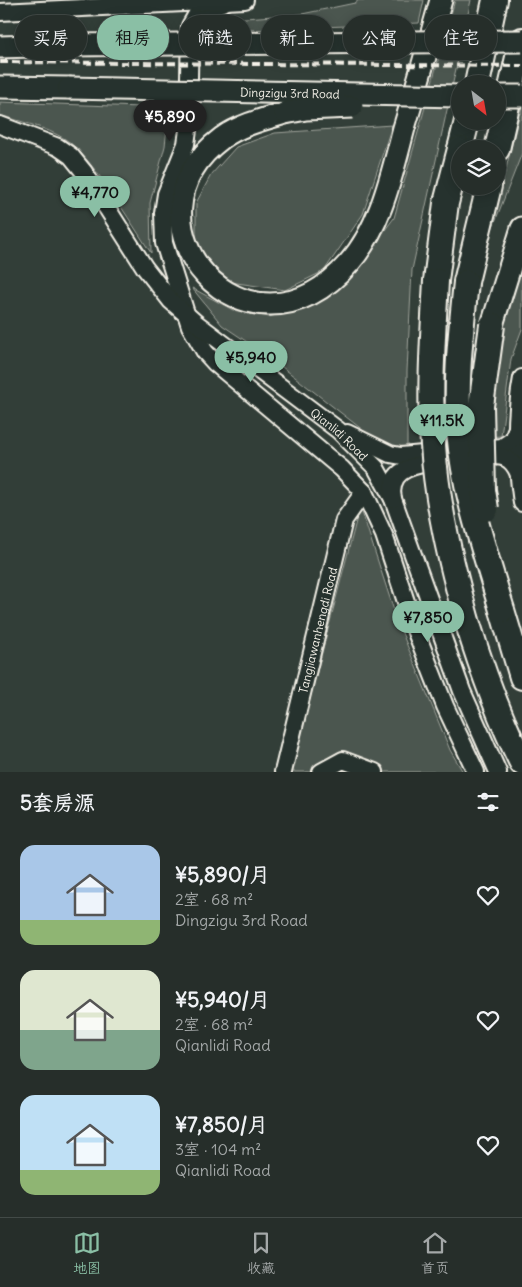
<!DOCTYPE html>
<html lang="zh">
<head>
<meta charset="utf-8">
<style>
  :root { --surface:#262e2a; --page:#2e3632; --text:#f1f3f6; --muted:#a4a8a8; --line:#424a47; --accent:#8abfa5 }
  body { margin:0; font-family:Delius,"LXGW WenKai TC",sans-serif; background:var(--page); color:var(--text); height:100vh; display:flex; flex-direction:column; font-size:19px; white-space:nowrap }
  * { box-sizing:border-box; margin:0 }
  p { font-size:16px; color:var(--muted) }
  .icon { flex:none; width:28px; height:28px; fill:none; stroke:currentColor; stroke-width:2; stroke-linecap:round; stroke-linejoin:round }
  .map { position:relative; height:772px; overflow:hidden }
  .sheet { display:flex; flex-direction:column; background:var(--surface); flex:1 }
  .sheet>* { flex:none }
  .hud { position:absolute; left:15px; top:15px; width:492px; height:45px; display:flex; gap:10px }
  .needle { width:32px; rotate:149deg }
  .tools { position:absolute; left:451px; top:75px; display:grid; gap:10px }
  .tools a { display:grid; place-items:center; width:55px; height:55px; border-radius:50%; background:var(--surface); box-shadow:0 2px 12px #0003,0 0 0 1px var(--line); font-size:25px }
  .price { position:absolute; translate:-50% -42px; padding:0 11px; border-radius:18px; background:var(--accent); color:#111; font-size:16px; line-height:32px; filter:drop-shadow(0 1px 2px #0008) }
  .price::after { content:''; position:absolute; left:50%; top:30px; width:15px; height:11px; margin-left:-8px; background:inherit; clip-path:polygon(0 0,100% 0,50% 100%) }
  .price.current { background:#222; color:#fff }
  ul { padding:0; list-style:none }
  li { display:flex; align-items:center; gap:15px; height:125px; padding:0 20px }
  li span { display:grid; place-items:center; flex:none; width:140px; height:100px; border-radius:15px; color:#555 }
  li>.icon { margin-inline-start:auto }
  span .icon { width:60px; height:60px; fill:#fffc; stroke-width:1 }
  li b { font-size:21px }
  h2 { display:flex; justify-content:space-between; align-items:center; height:60px; padding:0 20px; font-size:21px }
  .chip { padding:0 18px; border-radius:22px; background:var(--surface); box-shadow:0 2px 12px #0003,0 0 0 1px var(--line); font-size:18px; line-height:45px }
  .chip.current { background:var(--accent); color:#111 }
  .menu { display:flex; justify-content:space-around; align-items:center; height:70px; border-top:1px solid var(--line); background:var(--surface); font-size:14px; color:var(--muted) }
  .menu a { display:grid; justify-items:center; gap:2px }
  .menu .current { color:var(--accent) }
  .map>svg:first-child { display:block }
</style>
</head>
<body>
<div class="map">
<svg width="522" height="772" viewBox="0 0 522 772">
  <rect width="100%" height="100%" fill="#323e38"/>
  <filter id="ink" filterUnits="userSpaceOnUse"><feTurbulence type="fractalNoise" baseFrequency=".02" numOctaves="2"/><feDisplacementMap in="SourceGraphic" scale="10" xChannelSelector="R" yChannelSelector="G"/><feConvolveMatrix kernelMatrix="1 2 1 2 8 2 1 2 1" color-interpolation-filters="sRGB"/></filter>
  <g filter="url(#ink)">
    <g fill="#4c564f" stroke="#a0a49c">
      <polygon points="359,0 424,0 419,23 200,32 202,21 302,14 355,3"/>
      <polygon points="455,0 471,0 412,270 407,371 407,451 391,452 268,356 222,325 192,288 233,310 269,317 314,304 352,274 394,218"/>
      <path d="M0,102L169,108L165,146L150,203L151,253C133,226 90,154 65,139C45,127 22,122 0,115Z"/>
      <polygon points="522,104 522,153 489,237"/>
      <polygon points="392,125 363,214 324,271 285,290 230,282 207,268 196,242 196,203 211,175 236,147 275,133"/>
      <polygon points="522,241 522,329 511,359 501,436 487,437 493,350"/>
      <polygon points="360,506 398,623 450,750 463,772 291,772"/>
    </g>
    <g fill="none" stroke-linecap="round" stroke-linejoin="round">
      <g stroke="#f4f1e8" stroke-width="20">
        <g id="minor">
          <polyline points="225,2 198,12 190,26 188,130 186,144 166,194 163,213 164,243 190,326 205,352 215,363 342,469 364,492 384,535 416,632 445,706 476,772"/>
          <polyline points="0,12 245,0"/>
          <path id="s1" d="M0,125L58,147L71,156L84,172L145,268L171,301L196,323L338,430L376,468L393,499L462,691L498,772"/>
          <path d="M522,378C514,419 516,461 522,503"/>
          <polyline points="347,433 390,454 401,456 502,447 514,439 516,430"/>
          <path d="M486,457C502,455 510,456 518,472"/>
          <path d="M393,499C388,473 407,466 429,463"/>
          <path id="s2" d="M283,772L344,520L364,492"/>
          <polyline points="321,772 343,760 375,772"/>
        </g>
      </g>
      <g stroke="#f4f1e8" stroke-width="25">
        <g id="major">
          <polyline points="0,47 67,45"/>
          <polyline points="0,87 69,88"/>
          <path d="M285,113C264,119 240,125 222,138C111,221 247,379 349,263C381,227 392,173 404,128C417,85 429,43 441,0"/>
          <polyline points="492,325 522,228"/>
        </g>
      </g>
      <g stroke="#f4f1e8" stroke-width="28">
        <g id="highway">
          <polyline points="477,84 495,0"/>
          <polyline points="460,149 467,121"/>
          <polyline points="497,149 522,40"/>
          <polyline points="436,281 446,203 460,149"/>
          <polyline points="466,282 489,186"/>
          <polyline points="502,610 522,677"/>
          <path d="M467,621C482,670 499,717 522,763"/>
        </g>
      </g>
      <use href="#minor" stroke="#26332d" stroke-width="16"/>
      <use href="#major" stroke="#26332d" stroke-width="21"/>
      <use href="#highway" stroke="#26332d" stroke-width="24"/>
      <polyline stroke="#f4f1e8" stroke-width="4" stroke-dasharray="8 4" stroke-linecap="butt" points="0,62 522,66"/>
      <g stroke="#f4f1e8" stroke-width="25" stroke-linecap="butt">
        <g id="major-bridge">
          <polyline points="67,45 522,41"/>
          <path id="s3" d="M69,88L460,96"/>
          <polyline points="498,96 522,96"/>
          <polyline points="285,113 306,109 352,107"/>
        </g>
      </g>
      <g stroke="#f4f1e8" stroke-width="28" stroke-linecap="butt">
        <g id="highway-bridge">
          <path d="M436,281C433,336 429,391 433,445C437,505 451,563 467,621"/>
          <path d="M466,282C461,332 455,381 459,431C464,492 485,552 502,610"/>
          <polyline points="486,509 483,490 481,406 492,325"/>
        </g>
      </g>
      <use href="#major-bridge" stroke="#26332d" stroke-width="21"/>
      <use href="#highway-bridge" stroke="#26332d" stroke-width="24"/>
    </g>
  </g>
  <g text-anchor="middle" dominant-baseline="central" stroke-width="4" stroke-linejoin="round" paint-order="stroke">
    <g font-size="12" fill="#f4f1e8" stroke="#26332d">
      <text stroke="none"><textPath href="#s3" startOffset="221">Dingzigu 3rd Road</textPath></text>
      <text stroke="none"><textPath href="#s1" startOffset="469">Qianlidi Road</textPath></text>
      <text stroke="none"><textPath href="#s2" startOffset="146">Tangjiawanhengdi Road</textPath></text>
    </g>
  </g>
</svg>
<div class="tools">
<a><svg class="needle" viewBox="-14 -14 28 28"><path d="M0-13l5 13h-10z" fill="#e53935"/><path d="M0 13l5-13h-10z" fill="#a4a8a8"/></svg></a>
<a><svg class="icon" aria-label="layers" viewBox="0 0 24 24"><path d="M12 4l9 5-9 5-9-5zM3 14l9 5 9-5"/></svg></a>
</div>
<b class="price current" style="left:170px;top:142px">¥5,890</b>
<b class="price" style="left:95px;top:218px">¥4,770</b>
<b class="price" style="left:251px;top:383px">¥5,940</b>
<b class="price" style="left:442px;top:446px">¥11.5K</b>
<b class="price" style="left:428px;top:643px">¥7,850</b>
<div class="hud">
<a class="chip">买房</a>
<a class="chip current">租房</a>
<a class="chip">筛选</a>
<a class="chip">新上</a>
<a class="chip">公寓</a>
<a class="chip">住宅</a>
</div>
</div>
<section class="sheet">
<h2>5套房源<svg class="icon" aria-label="filters" viewBox="0 0 24 24"><path d="M4 7h16M4 17h16"/><circle cx="9" cy="7" r="2"/><circle cx="15" cy="17" r="2"/></svg></h2>
<ul>
<li><span style="background:linear-gradient(#a9c7e8 75%,#8fb573 0)"><svg class="icon" aria-label="home" viewBox="0 0 24 24"><path d="M3 11l9-7 9 7M6 9v11h12V9"/></svg></span><div><b>¥5,890/月</b><p>2室 · 68 m²</p><p>Dingzigu 3rd Road</p></div><svg class="icon" aria-label="heart" viewBox="0 0 24 24"><path d="M12 20l-8-8c-3-5 5-10 8-4 3-6 11-1 8 4z"/></svg></li>
<li><span style="background:linear-gradient(#dfe7d0 60%,#7fa58c 0)"><svg class="icon" aria-label="home" viewBox="0 0 24 24"><path d="M3 11l9-7 9 7M6 9v11h12V9"/></svg></span><div><b>¥5,940/月</b><p>2室 · 68 m²</p><p>Qianlidi Road</p></div><svg class="icon" aria-label="heart" viewBox="0 0 24 24"><path d="M12 20l-8-8c-3-5 5-10 8-4 3-6 11-1 8 4z"/></svg></li>
<li><span style="background:linear-gradient(#bfe0f5 75%,#8fb573 0)"><svg class="icon" aria-label="home" viewBox="0 0 24 24"><path d="M3 11l9-7 9 7M6 9v11h12V9"/></svg></span><div><b>¥7,850/月</b><p>3室 · 104 m²</p><p>Qianlidi Road</p></div><svg class="icon" aria-label="heart" viewBox="0 0 24 24"><path d="M12 20l-8-8c-3-5 5-10 8-4 3-6 11-1 8 4z"/></svg></li>
</ul>
</section>
<nav class="menu">
<a class="current"><svg class="icon" aria-label="map" viewBox="0 0 24 24"><path d="M3 6l6-2 6 2 6-2v14l-6 2-6-2-6 2zM9 4v14M15 6v14"/></svg>地图</a>
<a><svg class="icon" aria-label="saved" viewBox="0 0 24 24"><path d="M7 4h10v16l-5-4-5 4z"/></svg>收藏</a>
<a><svg class="icon" aria-label="home" viewBox="0 0 24 24"><path d="M3 11l9-7 9 7M6 9v11h12V9"/></svg>首页</a>
</nav>
</body>
</html>
